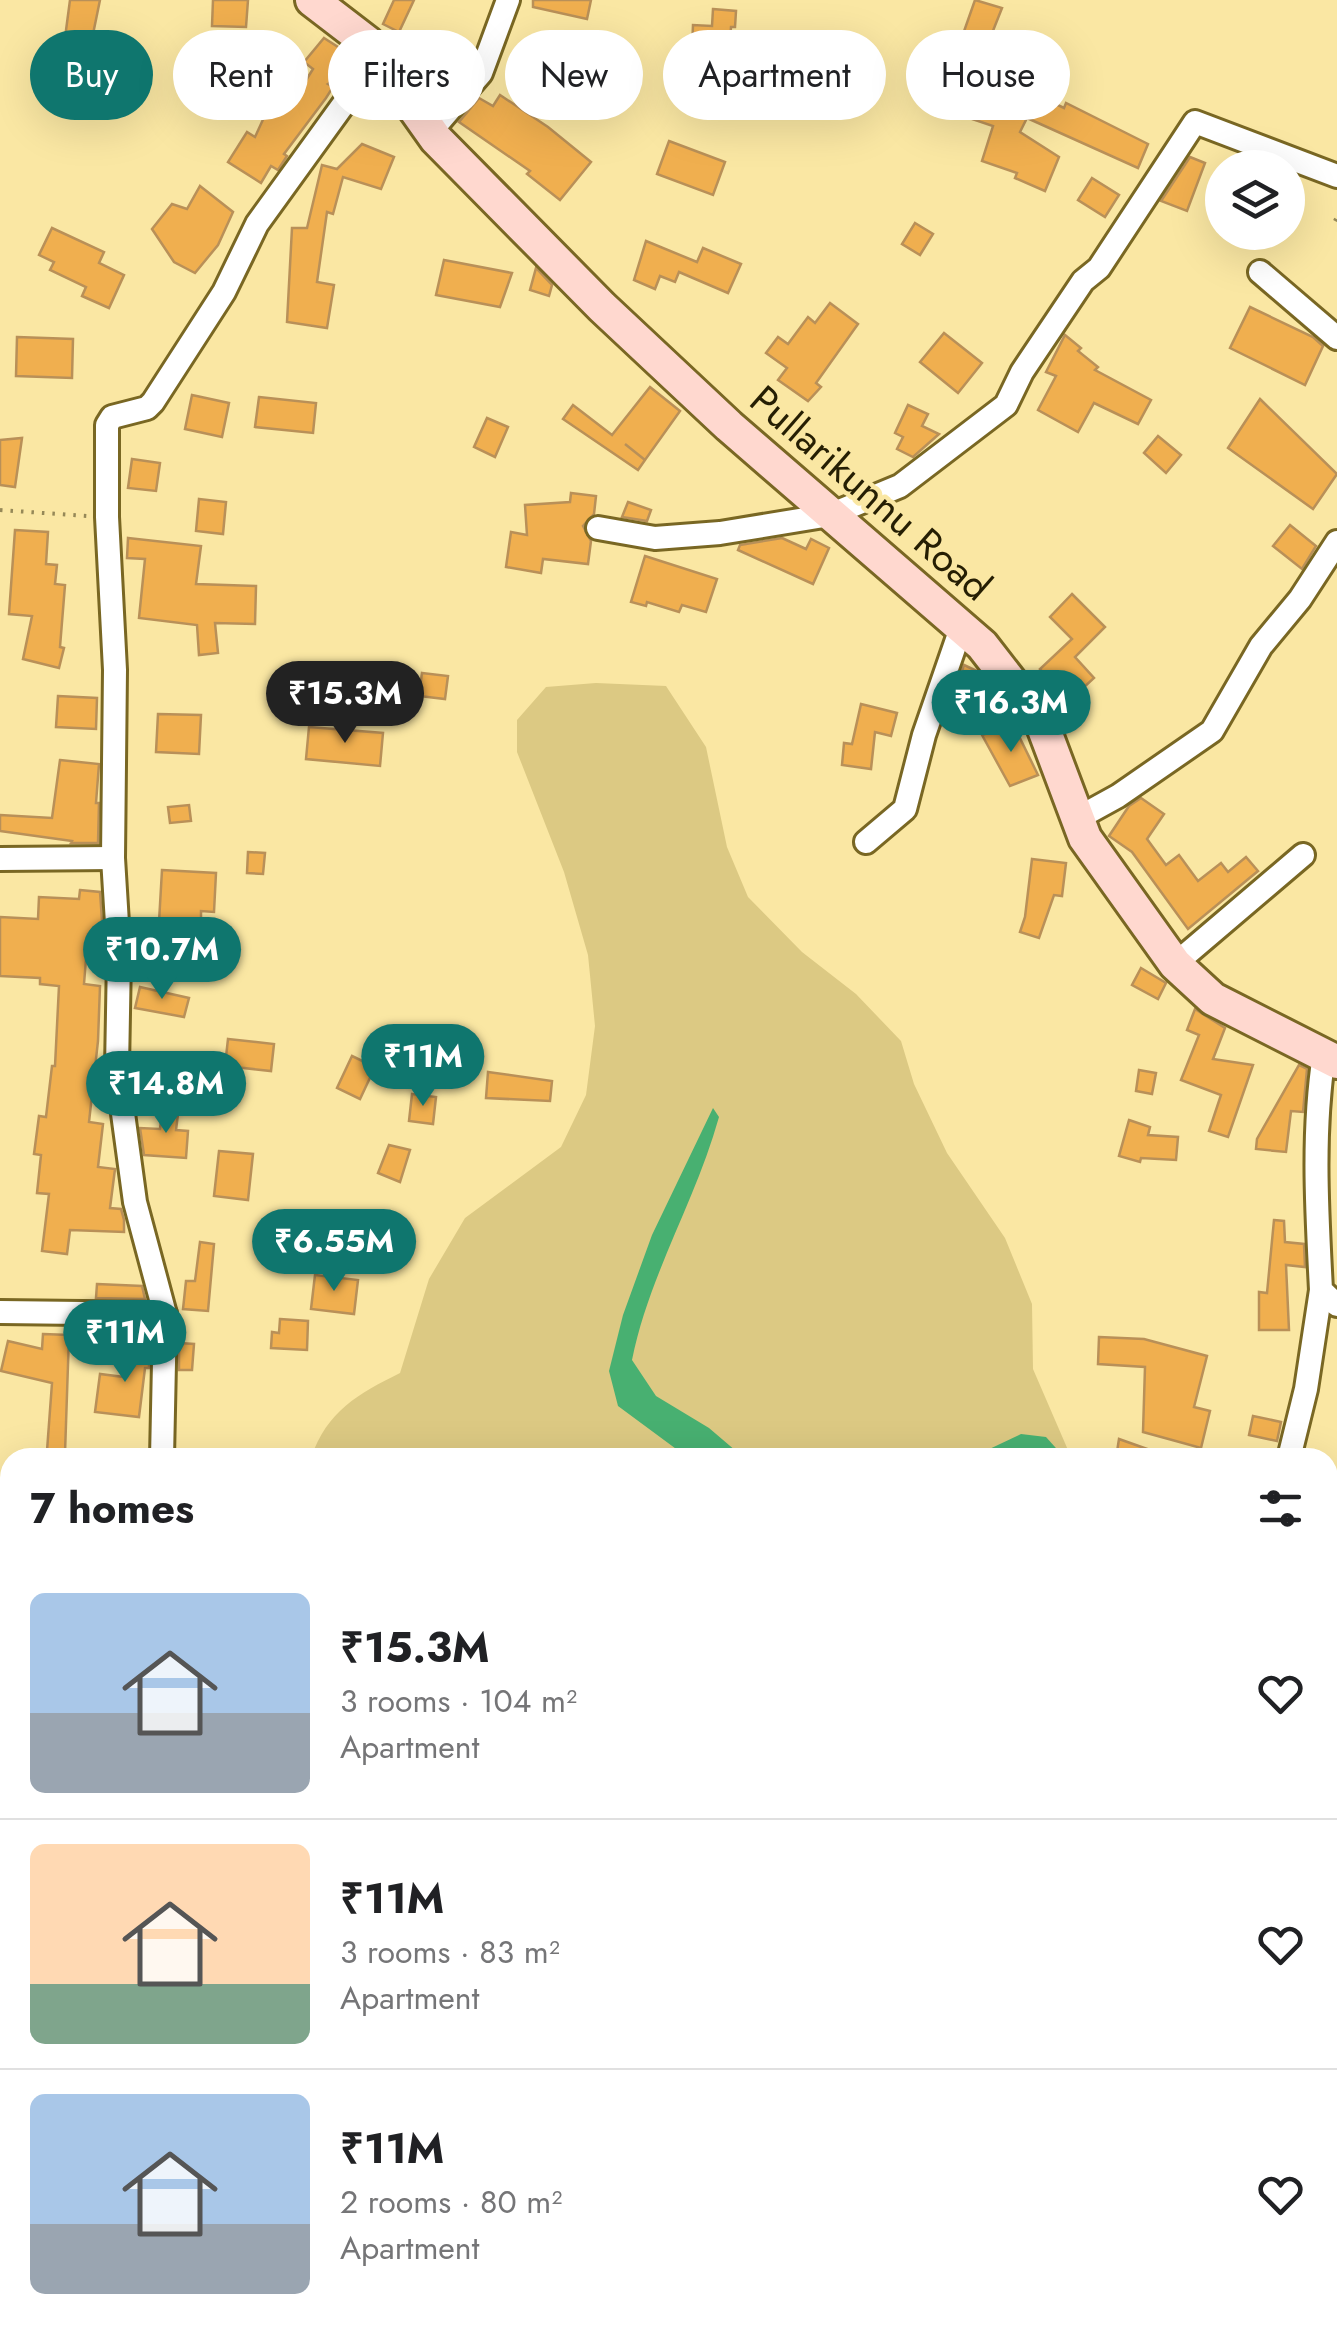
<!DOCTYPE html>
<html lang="en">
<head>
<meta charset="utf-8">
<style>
  :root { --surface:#fff; --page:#f6f6f6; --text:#202124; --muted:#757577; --line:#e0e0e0; --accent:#0f766e }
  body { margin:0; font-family:Jost,sans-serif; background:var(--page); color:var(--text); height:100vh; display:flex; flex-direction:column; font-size:38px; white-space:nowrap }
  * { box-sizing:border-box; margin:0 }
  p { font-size:32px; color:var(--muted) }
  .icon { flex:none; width:55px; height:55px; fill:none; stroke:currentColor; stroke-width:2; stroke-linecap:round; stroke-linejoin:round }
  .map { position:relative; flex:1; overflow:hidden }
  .panel { position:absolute; left:0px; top:1448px; width:1338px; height:892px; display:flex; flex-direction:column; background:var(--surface); border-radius:30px 30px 0 0; box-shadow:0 10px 40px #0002 }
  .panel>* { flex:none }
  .hud { position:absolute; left:30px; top:30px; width:1278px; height:90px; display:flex; gap:20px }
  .controls { position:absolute; left:1205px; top:150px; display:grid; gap:20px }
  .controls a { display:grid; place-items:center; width:100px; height:100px; border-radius:50%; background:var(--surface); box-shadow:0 10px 40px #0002; font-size:50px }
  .price { position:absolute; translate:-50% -85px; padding:0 22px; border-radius:35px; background:var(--accent); color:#fff; font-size:32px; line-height:65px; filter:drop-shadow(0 2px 5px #0008) }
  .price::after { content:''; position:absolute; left:50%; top:60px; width:30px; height:22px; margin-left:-15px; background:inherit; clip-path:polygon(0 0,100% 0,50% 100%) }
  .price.active { background:#222; color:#fff }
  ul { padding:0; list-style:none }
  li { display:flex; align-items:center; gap:30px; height:250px; padding:0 30px }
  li+li { border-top:2px solid var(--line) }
  li span { display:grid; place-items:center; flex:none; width:280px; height:200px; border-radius:15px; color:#555 }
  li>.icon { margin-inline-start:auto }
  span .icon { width:120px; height:120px; fill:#fffc; stroke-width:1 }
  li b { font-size:42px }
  h2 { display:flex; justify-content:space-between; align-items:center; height:120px; padding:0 30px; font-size:42px }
  .pill { padding:0 35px; border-radius:45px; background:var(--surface); box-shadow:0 10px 40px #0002; font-size:35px; line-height:90px }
  .pill.active { background:var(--accent); color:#fff }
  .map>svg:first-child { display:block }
</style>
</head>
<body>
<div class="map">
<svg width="1337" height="2339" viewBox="0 0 1337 2339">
  <rect width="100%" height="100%" fill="#fae7a3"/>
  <g fill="#dcc983">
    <path d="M596,683L666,686L706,747L727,847L748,897L802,952L856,994L901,1041L914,1084L947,1153L1005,1238L1032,1304L1033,1369L1071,1457L311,1458C327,1411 358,1394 400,1373L429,1279L465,1218L561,1147L586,1095L595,1026L588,955L564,872L517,752V720L546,687Z"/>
    <polygon points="1328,1735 1337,1740 1337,2339 682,2339 688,2330 1328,2330"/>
  </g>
  <g fill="#48b071">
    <path d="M713,1108L719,1117C696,1200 649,1275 632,1360L656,1396L709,1428L743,1457H687L618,1406L609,1371L623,1315L652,1235Z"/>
    <polygon points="1021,1434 1046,1437 1064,1457 980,1457 981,1453"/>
    <polygon points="1328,1777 1337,1780 1337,1963 1328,1988"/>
    <polygon points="1337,1982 1337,2323 1328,2329 1328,2000"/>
  </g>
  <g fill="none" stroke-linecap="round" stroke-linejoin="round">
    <polyline stroke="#48b071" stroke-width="6" points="1321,2339 1322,2330"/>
  </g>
  <g fill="#f0af4f" stroke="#b99058" stroke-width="2.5">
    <polygon points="70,0 100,0 85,73 51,69 53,51 63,53"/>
    <polygon points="213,0 248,0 246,27 212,26"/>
    <polygon points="394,0 414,0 399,32 383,24"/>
    <polygon points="533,0 591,0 587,19 533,7"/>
    <polygon points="975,0 1002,8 987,46 962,37"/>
    <polygon points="713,9 736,11 735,27 731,27 729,53 692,50 693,25 712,26"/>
    <polygon points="324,38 352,56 338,78 328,84 333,87 326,98 284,154 287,156 278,170 271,166 261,183 228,162 247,132 255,137 272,100 288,109 313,69 304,62"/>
    <polygon points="1018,86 1064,108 1066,103 1148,144 1138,168 1027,118 1020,132 1059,157 1045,191 1015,178 1017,173 982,161 993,126 972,119 983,90 1011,100"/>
    <polygon points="500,95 548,127 591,162 560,200 527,174 530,171 459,122 479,98 493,106"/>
    <polygon points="669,141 725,162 713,195 657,174"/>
    <polygon points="362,144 394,157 381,189 343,177 333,214 327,212 317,282 334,285 327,328 287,322 292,228 307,228 322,165 337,169"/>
    <polygon points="1190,157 1205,163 1187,211 1161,201"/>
    <polygon points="1092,178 1119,195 1105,217 1078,200"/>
    <polygon points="200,186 233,212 218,245 195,273 174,262 152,229 172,204 187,209"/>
    <polygon points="915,223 933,234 920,255 902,244"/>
    <polygon points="52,228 104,252 99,263 124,275 109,308 82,296 86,287 50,270 54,262 39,255"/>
    <polygon points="646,241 697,262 703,248 741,264 728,293 679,272 675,282 660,276 655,289 634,280"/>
    <polygon points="444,260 512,273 500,307 436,295"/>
    <polygon points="536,268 552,285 549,296 530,290"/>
    <polygon points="830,303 858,324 816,383 821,387 808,401 778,380 787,368 766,353 778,337 788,344 808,317 815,323"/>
    <polygon points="1250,307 1313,337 1323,346 1305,385 1230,348"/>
    <polygon points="944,333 982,363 958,393 920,362"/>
    <polygon points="1065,335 1081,348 1078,351 1098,367 1095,370 1151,400 1138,424 1094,403 1078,432 1038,410 1056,376 1046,372"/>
    <polygon points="17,337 73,339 72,378 16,376"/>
    <polygon points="650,387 680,411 645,460 625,444 645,460 638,470 563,419 573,405 612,435"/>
    <polygon points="192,395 229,403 222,437 185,429"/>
    <polygon points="259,397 316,403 313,433 255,427"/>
    <polygon points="1260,399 1337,474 1313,509 1228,448"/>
    <polygon points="908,405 928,414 922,426 939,434 913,457 897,449 903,437 895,433"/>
    <polygon points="487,418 508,427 495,457 474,447"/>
    <polygon points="1158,436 1181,455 1166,473 1144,453"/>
    <polygon points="22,438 15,487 0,485 0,440"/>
    <polygon points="132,459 160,463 156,491 128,488"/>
    <polygon points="571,493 596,496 594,514 583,526 591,541 588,564 543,559 541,573 506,567 511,532 527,535 525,505 570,502"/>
    <polygon points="199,499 226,502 223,534 196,531"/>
    <polygon points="628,502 651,510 647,521 622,517"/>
    <polygon points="1290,525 1316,546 1302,569 1273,546"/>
    <polygon points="15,530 48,532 46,564 57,565 55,584 65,585 60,647 64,648 59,668 23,659 32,616 9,614"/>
    <polygon points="128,538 201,546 196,584 256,586 255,624 215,623 218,653 199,655 197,625 139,618 145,559 127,558"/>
    <polygon points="782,538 806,549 811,539 829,548 813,584 738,550 740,545"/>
    <polygon points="645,556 717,579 706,612 682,605 679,612 647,602 646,606 631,602"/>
    <polygon points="1072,594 1105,627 1075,657 1094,678 1069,701 1040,669 1072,639 1050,617"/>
    <polygon points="964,665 977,671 983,679 973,703 954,695"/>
    <polygon points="422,673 448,676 445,699 419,696"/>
    <polygon points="58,696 97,698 96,729 56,727"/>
    <polygon points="311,696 327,700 321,720 305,716"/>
    <polygon points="861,704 897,713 891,736 875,732 871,769 842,765 844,743 852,744"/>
    <polygon points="158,714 201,715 199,754 156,752"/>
    <polygon points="1013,724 1038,775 1010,786 982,735"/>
    <polygon points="309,727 383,733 380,766 306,759"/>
    <polygon points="60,760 99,764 96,803 99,803 98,843 71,843 72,841 0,831 0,815 52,818"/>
    <polygon points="1141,798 1164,814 1147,839 1166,865 1179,855 1198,881 1221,863 1228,872 1246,857 1258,871 1188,929 1132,852 1109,836 1129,806"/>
    <polygon points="189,805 191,821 170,823 168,807"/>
    <polygon points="248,852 265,853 263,874 247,873"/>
    <polygon points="1032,859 1066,863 1062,896 1054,895 1039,938 1020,932 1025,917"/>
    <polygon points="162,870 216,873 214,912 201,911 201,924 159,922"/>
    <polygon points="80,890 100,892 103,935 88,934 84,984 100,986 98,1041 89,1122 103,1124 98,1167 115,1169 110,1208 121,1209 124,1220 124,1232 70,1230 67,1254 42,1251 49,1194 37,1193 41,1155 34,1154 39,1116 46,1117 52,1066 55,1066 59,986 40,984 40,978 0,976 0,917 38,919 39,897 79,899"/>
    <polygon points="1141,968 1166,983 1158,999 1132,985"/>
    <polygon points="140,987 189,998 184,1017 135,1008"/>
    <polygon points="1195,1009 1225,1028 1213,1059 1253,1065 1228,1137 1209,1131 1221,1095 1181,1080 1199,1035 1187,1030"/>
    <polygon points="228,1039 274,1044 271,1071 225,1066"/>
    <polygon points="352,1056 375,1067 360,1099 337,1088"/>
    <polygon points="132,1060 166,1062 164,1088 134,1086"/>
    <polygon points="1299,1065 1307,1069 1303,1112 1291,1111 1286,1152 1256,1149 1257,1139"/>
    <polygon points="1139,1070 1156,1073 1152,1094 1136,1091"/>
    <polygon points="488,1072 552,1081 550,1101 486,1098"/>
    <polygon points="412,1094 436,1097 433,1124 409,1121"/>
    <polygon points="163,1104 179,1106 176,1130 188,1131 186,1158 144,1155 140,1128 160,1129"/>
    <polygon points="1129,1120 1150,1127 1148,1135 1178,1137 1176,1160 1141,1158 1140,1162 1119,1156"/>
    <polygon points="389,1145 410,1150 400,1182 378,1173"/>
    <polygon points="219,1151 253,1154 248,1200 214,1196"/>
    <polygon points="1274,1220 1284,1221 1285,1242 1304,1244 1305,1267 1286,1265 1289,1330 1259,1330 1259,1292 1267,1293"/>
    <polygon points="200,1242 214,1244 208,1311 183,1309 186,1281 195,1281"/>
    <polygon points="315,1275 358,1280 354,1314 311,1309"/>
    <polygon points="97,1284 142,1286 145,1299 96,1298"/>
    <polygon points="280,1319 308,1321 307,1350 271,1348 272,1332 279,1333"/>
    <polygon points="43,1334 69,1335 65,1453 47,1451 52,1383 1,1371 8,1341 42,1349"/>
    <polygon points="1099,1337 1144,1339 1207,1356 1194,1407 1210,1411 1201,1448 1143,1432 1145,1367 1098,1364"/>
    <polygon points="136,1340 149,1341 149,1368 145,1368 139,1417 95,1412 100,1374 124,1377 125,1350 135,1351"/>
    <polygon points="179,1343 194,1344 192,1370 179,1370"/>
    <polygon points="1253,1416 1281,1422 1277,1441 1249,1435"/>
    <polygon points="1119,1439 1164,1455 1164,1458 1116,1458"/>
  </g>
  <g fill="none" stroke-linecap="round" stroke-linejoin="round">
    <g stroke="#796723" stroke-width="28">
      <g id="minor">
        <polyline points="431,131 481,73 508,0"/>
        <polyline points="1260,272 1337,338"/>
        <polyline points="598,528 655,538 720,533 830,515 900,486 1006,405 1022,372 1083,281 1099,268 1195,122 1337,176"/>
        <polyline points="1078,818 1118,796 1212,731 1261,646 1300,599 1337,542"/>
        <polyline points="866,842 905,809 924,735 961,628"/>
        <polyline points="0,859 113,858"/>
        <polyline points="1175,964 1303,855"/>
        <path d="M1324,1055C1312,1132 1317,1212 1321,1290L1337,1305"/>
        <polyline points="0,1312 165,1314"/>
        <polyline points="162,1458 165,1314 135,1202 117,1069 119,956 113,858 115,670 107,517 107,425 112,417 147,408 153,402 224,292 257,224 377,58"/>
        <polyline points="1289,1458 1306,1389 1321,1290"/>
        <polyline points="0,1945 10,1954"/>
        <polyline points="0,2036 10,1996"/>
        <polyline points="348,2339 349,2330"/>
      </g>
    </g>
    <g stroke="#796723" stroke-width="38">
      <polyline id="secondary" points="312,0 368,43 436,139 602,307 729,426 982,645 1041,721 1085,838 1175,964 1213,999 1337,1062"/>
    </g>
    <g stroke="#958857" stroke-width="4" stroke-dasharray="2.5 8" stroke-linecap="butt">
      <polyline points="1335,221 1337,217"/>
      <polyline points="0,510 87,516"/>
    </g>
    <use href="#minor" stroke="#fff" stroke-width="22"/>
    <use href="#secondary" stroke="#ffd8cf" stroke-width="32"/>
  </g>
  <g text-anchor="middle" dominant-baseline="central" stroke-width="9" stroke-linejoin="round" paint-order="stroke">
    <g font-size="40" fill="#251e03" stroke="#fae7a3">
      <text transform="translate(871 493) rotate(41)">Pullarikunnu Road</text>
    </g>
  </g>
</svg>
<div class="controls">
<a><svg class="icon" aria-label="layers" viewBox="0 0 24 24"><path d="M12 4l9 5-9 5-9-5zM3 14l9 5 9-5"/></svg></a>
</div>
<b class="price active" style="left:345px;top:746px">₹15.3M</b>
<b class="price" style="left:1011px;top:755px">₹16.3M</b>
<b class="price" style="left:162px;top:1002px">₹10.7M</b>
<b class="price" style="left:423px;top:1109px">₹11M</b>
<b class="price" style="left:166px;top:1136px">₹14.8M</b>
<b class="price" style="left:334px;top:1294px">₹6.55M</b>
<b class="price" style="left:125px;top:1385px">₹11M</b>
<div class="hud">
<a class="pill active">Buy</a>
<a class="pill">Rent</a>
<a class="pill">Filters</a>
<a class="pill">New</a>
<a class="pill">Apartment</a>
<a class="pill">House</a>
</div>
<section class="panel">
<h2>7 homes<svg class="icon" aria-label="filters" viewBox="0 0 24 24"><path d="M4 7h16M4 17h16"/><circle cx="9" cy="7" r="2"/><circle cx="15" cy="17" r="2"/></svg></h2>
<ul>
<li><span style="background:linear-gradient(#a9c7e8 60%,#9aa5b1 0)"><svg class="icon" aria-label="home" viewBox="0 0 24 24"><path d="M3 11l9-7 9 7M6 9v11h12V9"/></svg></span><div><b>₹15.3M</b><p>3 rooms · 104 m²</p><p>Apartment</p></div><svg class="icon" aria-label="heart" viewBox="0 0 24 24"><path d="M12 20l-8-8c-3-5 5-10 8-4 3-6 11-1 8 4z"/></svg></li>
<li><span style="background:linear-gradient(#ffd9b3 70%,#7fa58c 0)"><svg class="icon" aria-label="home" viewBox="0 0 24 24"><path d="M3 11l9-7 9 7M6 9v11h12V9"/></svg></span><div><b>₹11M</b><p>3 rooms · 83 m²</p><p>Apartment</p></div><svg class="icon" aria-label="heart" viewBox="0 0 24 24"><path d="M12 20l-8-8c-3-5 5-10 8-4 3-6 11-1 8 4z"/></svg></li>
<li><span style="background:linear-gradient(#a9c7e8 65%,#9aa5b1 0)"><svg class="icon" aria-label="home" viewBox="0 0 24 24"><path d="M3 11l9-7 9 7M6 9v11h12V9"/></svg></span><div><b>₹11M</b><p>2 rooms · 80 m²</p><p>Apartment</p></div><svg class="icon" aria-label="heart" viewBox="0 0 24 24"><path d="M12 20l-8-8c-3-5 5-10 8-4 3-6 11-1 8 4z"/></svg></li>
</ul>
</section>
</div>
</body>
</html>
